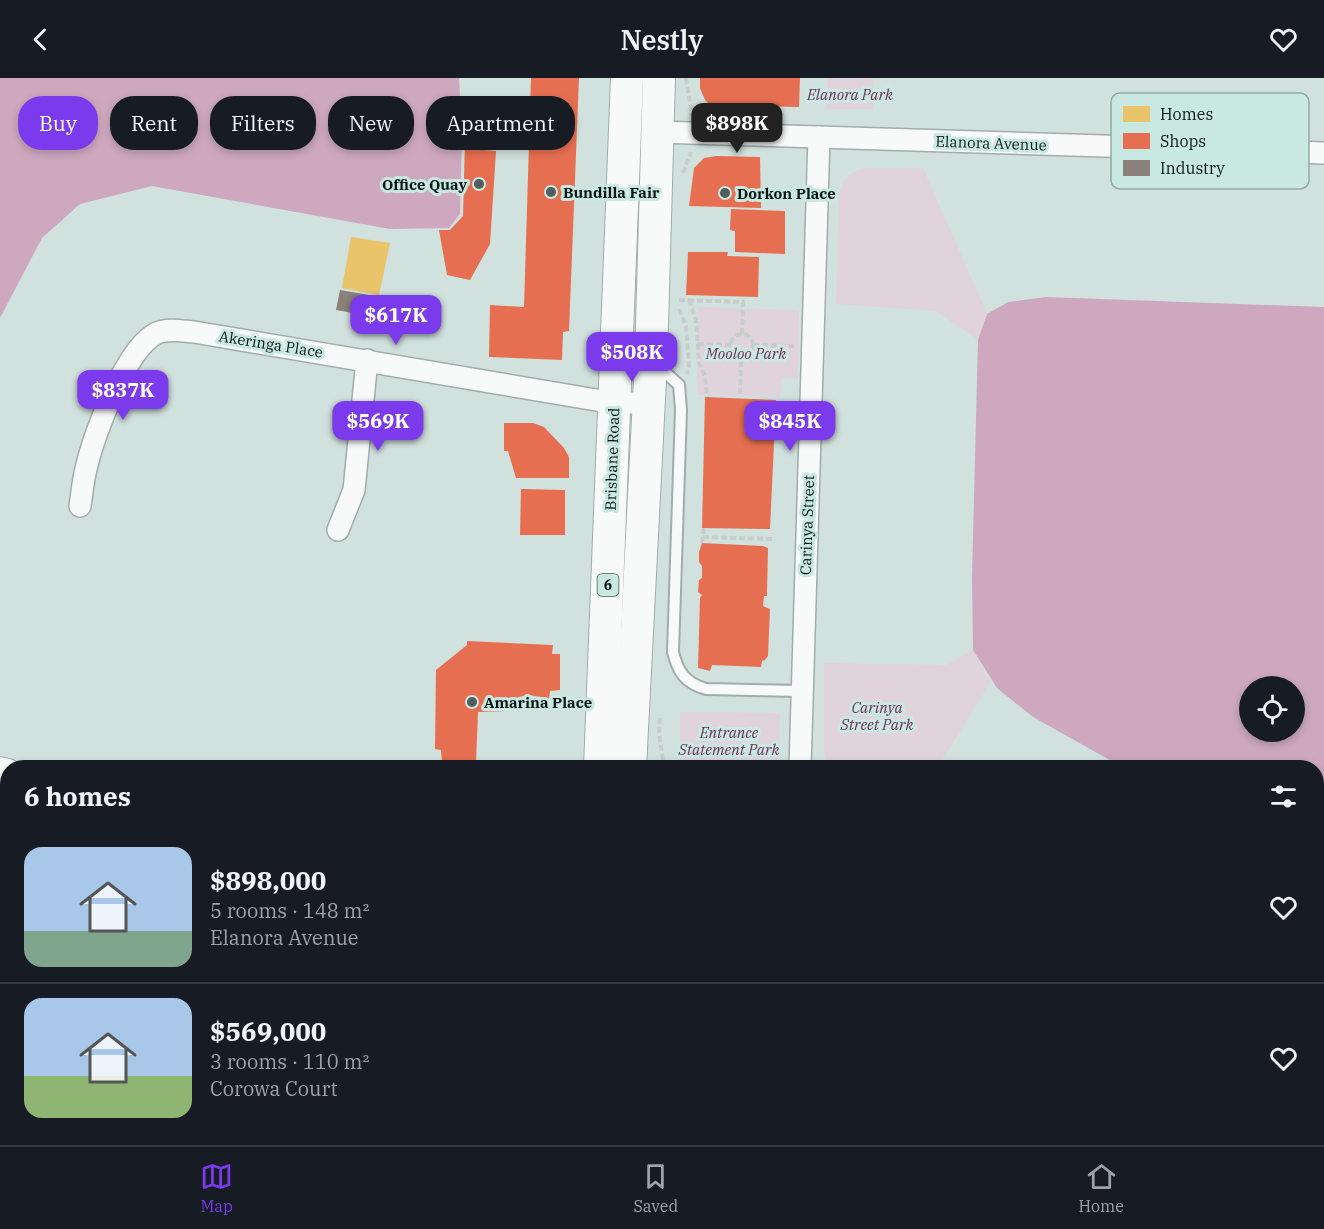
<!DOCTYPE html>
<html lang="en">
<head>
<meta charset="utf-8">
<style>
  :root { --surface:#171b24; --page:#242831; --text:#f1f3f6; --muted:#9ea1a6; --line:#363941; --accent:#7c3aed }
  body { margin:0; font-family:"IBM Plex Serif",serif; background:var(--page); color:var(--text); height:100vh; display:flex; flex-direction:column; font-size:22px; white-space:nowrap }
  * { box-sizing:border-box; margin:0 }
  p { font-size:20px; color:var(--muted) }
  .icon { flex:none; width:33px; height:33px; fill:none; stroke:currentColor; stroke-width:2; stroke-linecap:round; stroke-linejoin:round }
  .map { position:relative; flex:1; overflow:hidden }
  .drawer { position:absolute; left:0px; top:682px; width:1324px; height:386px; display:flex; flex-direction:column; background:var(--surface); border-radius:24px 24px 0 0; box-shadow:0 3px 9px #0003 }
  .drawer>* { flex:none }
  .guide { position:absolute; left:18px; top:18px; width:600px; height:54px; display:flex; gap:12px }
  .fabs { position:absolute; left:1239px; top:598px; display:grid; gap:12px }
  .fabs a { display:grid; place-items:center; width:66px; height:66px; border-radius:50%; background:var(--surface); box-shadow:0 3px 9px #0003; font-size:30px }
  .price { position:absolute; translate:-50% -51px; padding:0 14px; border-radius:12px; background:var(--accent); color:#fff; font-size:20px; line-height:39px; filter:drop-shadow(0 2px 3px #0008) }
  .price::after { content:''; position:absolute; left:50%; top:36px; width:18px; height:14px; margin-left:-9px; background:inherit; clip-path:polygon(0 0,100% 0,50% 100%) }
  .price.selected { background:#222; color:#fff }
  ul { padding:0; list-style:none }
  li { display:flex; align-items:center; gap:18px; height:150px; padding:0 24px }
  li+li { border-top:2px solid var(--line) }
  li span { display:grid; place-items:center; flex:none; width:168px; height:120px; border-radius:18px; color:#555 }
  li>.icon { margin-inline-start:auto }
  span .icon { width:72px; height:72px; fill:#fffc; stroke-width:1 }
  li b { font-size:26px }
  h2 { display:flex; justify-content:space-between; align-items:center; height:72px; padding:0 24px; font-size:26px }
  .tag { padding:0 21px; border-radius:24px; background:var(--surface); box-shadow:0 3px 9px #0003; font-size:21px; line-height:54px }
  .tag.selected { background:var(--accent); color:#fff }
  header { display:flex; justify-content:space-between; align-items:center; height:78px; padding:0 24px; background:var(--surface); font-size:27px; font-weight:600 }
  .menu { display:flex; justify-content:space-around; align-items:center; height:84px; border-top:2px solid var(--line); background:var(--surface); font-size:16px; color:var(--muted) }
  .menu a { display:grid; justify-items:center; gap:3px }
  .menu .selected { color:var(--accent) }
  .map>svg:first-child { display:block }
</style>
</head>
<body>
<header><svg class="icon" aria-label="back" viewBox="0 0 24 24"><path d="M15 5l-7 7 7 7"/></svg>Nestly<svg class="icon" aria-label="heart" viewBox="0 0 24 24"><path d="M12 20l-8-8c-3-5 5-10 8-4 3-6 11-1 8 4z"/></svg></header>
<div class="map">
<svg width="1324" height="1067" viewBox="0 0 1324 1067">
  <rect width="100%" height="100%" fill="#d1e1de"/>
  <g fill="#e0d3dc">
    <polygon points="828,0 873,0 873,31 826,31"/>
    <path d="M868,90H923L987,236L978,262L936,233L836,226L839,115C846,97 849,94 868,90Z"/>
    <polygon points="698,229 799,232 798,300 782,300 780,319 697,317"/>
    <polygon points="973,572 990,605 937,690 830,690 826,684 824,673 824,585 947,587"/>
    <polygon points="680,634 780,635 778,690 680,690"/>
    <polygon points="0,830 8,830 7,1008 0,1006"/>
  </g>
  <g fill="#cda8be" fill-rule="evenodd">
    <polygon points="0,0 459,0 462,58 460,136 449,150 390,151 152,108 80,126 42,160 0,240"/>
    <path d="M1046,219L1324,229V802L1317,798V690H1124L1033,639L997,610L973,572L972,499L978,262L987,236L1008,224ZM1250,609H1294V654H1250Z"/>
  </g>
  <polygon fill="#e9c46a" points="351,159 390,165 379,217 342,210"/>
  <g fill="#e76f51">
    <polygon points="531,0 579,0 569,253 563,254 562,282 489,279 490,227 524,229"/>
    <polygon points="700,0 800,0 799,29 749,28 750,37 731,37 716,33 705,22 700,10"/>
    <polygon points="465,62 473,62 473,71 496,73 490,166 470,202 447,197 439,152 450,152 463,138"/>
    <polygon points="716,78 760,79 761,130 689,128 694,90 704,80"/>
    <polygon points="731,131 785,133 785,176 735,174 735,153 730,152"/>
    <polygon points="688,174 728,174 727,178 759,179 758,219 686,217"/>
    <polygon points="705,319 776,322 770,451 702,450"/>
    <polygon points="504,345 533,345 544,349 564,370 569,379 569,400 516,400 508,373 504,373"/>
    <polygon points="521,411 565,412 565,457 520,457"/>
    <polygon points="702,465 763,468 768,470 767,515 767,518 764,518 763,528 770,531 768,578 765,582 762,583 761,589 712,587 710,593 698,590 700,520 702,517 698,514 699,502 702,500 702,488 699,484 699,474"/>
    <polygon points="467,563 553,567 552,576 560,576 560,612 550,613 549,623 541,619 528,617 515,620 506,626 506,633 478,634 476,685 442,684 441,672 435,671 436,592 467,567"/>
  </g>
  <polygon fill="#8a817c" points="340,212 375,218 371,238 336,232"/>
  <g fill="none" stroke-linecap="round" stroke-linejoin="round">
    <g stroke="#a0adaa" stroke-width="14">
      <path id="service" d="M656,286L679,307L681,332L673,574C678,594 685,605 706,611L802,613"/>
    </g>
    <g stroke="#a0adaa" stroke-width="24">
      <g id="minor">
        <polyline points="657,54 1324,75"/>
        <path d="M80,428C82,415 83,401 87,387C94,356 127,268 157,255C168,250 182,253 194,254L614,325H648"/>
        <polyline points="338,452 354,412 367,282"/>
        <polyline points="800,690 819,59"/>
        <polyline points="1317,945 1324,949"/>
        <polyline points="655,1060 655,1067"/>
        <polyline points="590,1067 591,1060"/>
        <polyline points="871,1067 871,1060"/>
      </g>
    </g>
    <g stroke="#a0adaa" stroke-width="28">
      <polyline id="tertiary" points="0,692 8,694"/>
    </g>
    <g stroke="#a0adaa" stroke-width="34">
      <g id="primary">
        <polyline points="600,690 627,0"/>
        <polyline points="630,690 651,282 659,0"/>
        <polyline points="622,1060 623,1067"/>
      </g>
    </g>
    <g stroke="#a0adaa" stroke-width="36">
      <g id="motorway">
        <polyline points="0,1035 8,1036"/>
        <polyline points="127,1067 168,1060"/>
        <polyline points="255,1067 305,1060"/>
        <polyline points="490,1067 550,1060"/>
      </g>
    </g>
    <g stroke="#c8cccb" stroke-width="4" stroke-dasharray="6 3" stroke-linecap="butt">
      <polyline points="686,0 692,37"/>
      <polyline points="683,95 691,74"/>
      <polyline points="679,222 743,224 742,256"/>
      <polyline points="689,222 696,242 699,285 705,298 707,319"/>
      <polyline points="679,231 686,248 689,287 687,296"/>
      <circle cx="742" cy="267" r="11"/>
      <polyline points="698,266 731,267"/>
      <polyline points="753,267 794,268"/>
      <polyline points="740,316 741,277"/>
      <polyline points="703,459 772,461"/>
      <polyline points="702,465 704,450"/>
      <polyline points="660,640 659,655 664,690"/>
    </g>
    <use href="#service" stroke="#f8fafa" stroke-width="10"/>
    <use href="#minor" stroke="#f8fafa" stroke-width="21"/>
    <use href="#tertiary" stroke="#f8fafa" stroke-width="26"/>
    <use href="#primary" stroke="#f8fafa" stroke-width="32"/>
    <use href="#motorway" stroke="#f8fafa" stroke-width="33"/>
  </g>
  <g fill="#525e5c" stroke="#cae8e2" stroke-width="2">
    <circle cx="479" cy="106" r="6"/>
    <circle cx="551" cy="114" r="6"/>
    <circle cx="725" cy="115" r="6"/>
    <circle cx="472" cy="624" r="6"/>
  </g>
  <g text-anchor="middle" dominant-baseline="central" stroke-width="6" stroke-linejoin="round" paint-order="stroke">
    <rect fill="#cae8e2" stroke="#465653" stroke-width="1.5" x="597.5" y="496" width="21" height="22" rx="4.5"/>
    <g font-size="14" font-weight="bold" fill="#0d1816">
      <text x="608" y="507">6</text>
    </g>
    <g font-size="15" font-style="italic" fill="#732e5a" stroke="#cae8e2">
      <text x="850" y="16">Elanora Park</text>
      <text x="746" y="275">Mooloo Park</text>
      <text x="877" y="629">Carinya<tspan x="877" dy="17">Street Park</tspan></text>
      <text x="729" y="654">Entrance<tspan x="729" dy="17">Statement Park</tspan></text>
    </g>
    <g font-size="15" fill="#0d1816" stroke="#cae8e2">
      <text transform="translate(991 65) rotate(2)">Elanora Avenue</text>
      <text transform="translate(271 266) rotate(9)">Akeringa Place</text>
      <text transform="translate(612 381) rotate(-88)">Brisbane Road</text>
      <text transform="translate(807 447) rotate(-88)">Carinya Street</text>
    </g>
    <g font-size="15" font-weight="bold" fill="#0d1816" stroke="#cae8e2" text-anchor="start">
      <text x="467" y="106" text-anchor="end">Office Quay</text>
      <text x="563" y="114">Bundilla Fair</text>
      <text x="737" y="115">Dorkon Place</text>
      <text x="484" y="624">Amarina Place</text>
    </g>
  </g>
  <rect x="1111" y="15" width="198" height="96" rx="9" fill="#cae8e2" stroke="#91aaa5" stroke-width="1.5"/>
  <rect x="1123" y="28" width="27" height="16" fill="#e9c46a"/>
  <rect x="1123" y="55" width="27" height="16" fill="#e76f51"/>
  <rect x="1123" y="82" width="27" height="16" fill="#8a817c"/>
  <g font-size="16" fill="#0d1816">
    <text x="1160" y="42">Homes</text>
    <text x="1160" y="69">Shops</text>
    <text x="1160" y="96">Industry</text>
  </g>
</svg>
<div class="fabs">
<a><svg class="icon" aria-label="locate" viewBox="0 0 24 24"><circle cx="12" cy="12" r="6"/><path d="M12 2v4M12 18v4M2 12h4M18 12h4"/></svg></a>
</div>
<b class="price selected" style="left:737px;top:76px">$898K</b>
<b class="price" style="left:396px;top:268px">$617K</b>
<b class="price" style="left:632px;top:305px">$508K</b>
<b class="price" style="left:123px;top:343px">$837K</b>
<b class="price" style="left:378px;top:374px">$569K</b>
<b class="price" style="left:790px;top:374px">$845K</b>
<div class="guide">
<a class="tag selected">Buy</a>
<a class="tag">Rent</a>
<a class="tag">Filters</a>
<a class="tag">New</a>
<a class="tag">Apartment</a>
</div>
<section class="drawer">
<h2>6 homes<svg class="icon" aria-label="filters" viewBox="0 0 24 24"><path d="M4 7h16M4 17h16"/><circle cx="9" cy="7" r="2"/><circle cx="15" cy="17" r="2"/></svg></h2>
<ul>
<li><span style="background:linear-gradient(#a9c7e8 70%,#7fa58c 0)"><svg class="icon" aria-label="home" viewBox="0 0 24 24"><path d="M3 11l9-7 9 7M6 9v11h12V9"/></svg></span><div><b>$898,000</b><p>5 rooms · 148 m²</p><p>Elanora Avenue</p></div><svg class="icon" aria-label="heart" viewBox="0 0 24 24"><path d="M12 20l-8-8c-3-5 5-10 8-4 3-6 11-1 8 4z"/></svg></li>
<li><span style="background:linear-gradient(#a9c7e8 65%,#8fb573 0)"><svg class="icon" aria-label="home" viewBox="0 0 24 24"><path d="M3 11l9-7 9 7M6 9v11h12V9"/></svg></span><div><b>$569,000</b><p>3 rooms · 110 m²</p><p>Corowa Court</p></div><svg class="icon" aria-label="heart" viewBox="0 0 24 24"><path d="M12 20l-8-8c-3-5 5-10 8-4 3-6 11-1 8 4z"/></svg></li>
</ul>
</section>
</div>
<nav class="menu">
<a class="selected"><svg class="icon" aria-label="map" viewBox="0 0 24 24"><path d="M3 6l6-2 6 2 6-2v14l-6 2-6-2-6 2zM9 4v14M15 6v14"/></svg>Map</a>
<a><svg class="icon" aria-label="saved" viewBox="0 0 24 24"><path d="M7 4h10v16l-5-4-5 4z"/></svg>Saved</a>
<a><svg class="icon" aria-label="home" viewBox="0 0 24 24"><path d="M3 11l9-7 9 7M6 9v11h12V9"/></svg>Home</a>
</nav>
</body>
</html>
